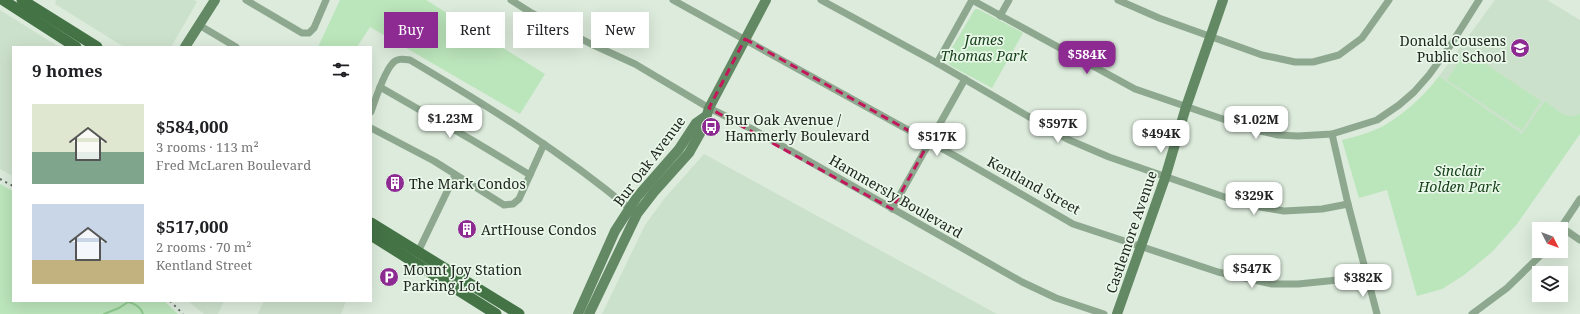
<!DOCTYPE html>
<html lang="en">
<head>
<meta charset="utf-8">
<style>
  :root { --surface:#fff; --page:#f2f2f2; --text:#202124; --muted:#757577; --accent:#8d2b93 }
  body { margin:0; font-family:"Noto Serif",serif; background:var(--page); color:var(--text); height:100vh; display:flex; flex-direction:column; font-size:15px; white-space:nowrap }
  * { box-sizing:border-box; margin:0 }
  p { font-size:13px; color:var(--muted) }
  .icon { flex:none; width:22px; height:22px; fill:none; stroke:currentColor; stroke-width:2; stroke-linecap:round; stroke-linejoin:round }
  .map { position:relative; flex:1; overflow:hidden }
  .details { position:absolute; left:12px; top:46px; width:360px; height:256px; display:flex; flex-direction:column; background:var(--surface); border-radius:0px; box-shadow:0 4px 16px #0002 }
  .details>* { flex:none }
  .banner { position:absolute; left:384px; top:12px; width:380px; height:36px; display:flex; gap:8px }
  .needle { width:26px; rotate:132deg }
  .buttons { position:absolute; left:1532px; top:222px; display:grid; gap:8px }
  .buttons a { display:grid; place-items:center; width:36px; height:36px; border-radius:0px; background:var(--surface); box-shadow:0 4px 16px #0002; font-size:20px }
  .price { position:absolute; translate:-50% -34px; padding:0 9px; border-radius:8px; background:#fff; color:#222; font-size:13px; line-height:26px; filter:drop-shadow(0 1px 2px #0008) }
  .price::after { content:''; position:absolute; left:50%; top:24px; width:12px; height:9px; margin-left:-6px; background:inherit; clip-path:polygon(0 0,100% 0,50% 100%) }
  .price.current { background:var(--accent); color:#fff }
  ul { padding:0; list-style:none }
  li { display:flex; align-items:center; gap:12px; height:100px; padding:0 20px }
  li span { display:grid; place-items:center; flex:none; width:112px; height:80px; border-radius:0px; color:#555 }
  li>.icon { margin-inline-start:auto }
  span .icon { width:48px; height:48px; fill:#fffc; stroke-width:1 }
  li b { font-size:17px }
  h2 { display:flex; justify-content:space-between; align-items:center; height:48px; padding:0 20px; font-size:17px }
  .tag { padding:0 14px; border-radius:0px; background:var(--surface); box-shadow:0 4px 16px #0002; font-size:14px; line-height:36px }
  .tag.current { background:var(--accent); color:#fff }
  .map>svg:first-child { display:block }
</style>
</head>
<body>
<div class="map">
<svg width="1580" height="314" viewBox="0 0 1580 314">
  <rect width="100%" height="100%" fill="#dcebdc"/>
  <g fill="#cce1cc">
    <polygon points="56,0 194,0 197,2 171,47 124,47 55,4"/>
    <polygon points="1495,0 1547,0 1580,20 1580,113 1574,117 1567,116 1522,134 1439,76"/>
    <polygon points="0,10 59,47 13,47 13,176 0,169"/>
    <polygon points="704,154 997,314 602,314 645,225 664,199"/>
    <polygon points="188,301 224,301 218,314 204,314"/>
    <polygon points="264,301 346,301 341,314 258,314"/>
  </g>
  <g fill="#bbe5bb">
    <polygon points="340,0 426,0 545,74 520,114 370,27 357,47 318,47"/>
    <polygon points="975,9 978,9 1023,33 992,88 951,66 946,61 946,58"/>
    <polygon points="1466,51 1541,101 1522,130 1447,80"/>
    <path d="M1439,76L1522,134L1545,101C1557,109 1566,122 1580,113V134L1517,224L1492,252L1464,275L1442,289L1417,296L1387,190L1359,198L1342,140C1352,137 1363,135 1372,131C1395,123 1425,96 1439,76Z"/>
    <polygon points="0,184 13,191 13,301 164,301 178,314 0,314"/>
  </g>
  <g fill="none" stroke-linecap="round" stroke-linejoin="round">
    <path stroke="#8eca8f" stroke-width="2" d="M104,314L119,308L128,302C134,303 141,307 143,314"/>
    <g stroke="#8ea88f" stroke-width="7">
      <polyline points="246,0 302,33 309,33 314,28 326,0"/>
      <polyline points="511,0 530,12 591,44 635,64 709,108 754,130 1022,282 1056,298 1104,314"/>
      <polyline points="673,0 959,158 1073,224 1218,272 1272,284 1298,284 1368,277"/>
      <polyline points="821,0 937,63 1067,139 1109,157 1236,201 1260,207 1284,211 1322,209 1348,204"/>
      <polyline points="972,0 1135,89 1252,129 1278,135 1298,136 1332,134 1377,120 1399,105 1414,92 1429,75 1450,46 1479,0"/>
      <polyline points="1118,0 1159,18 1262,55 1295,62 1313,62 1339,55 1362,38 1389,0"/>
      <polyline points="1000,16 1009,0"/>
      <polyline points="199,25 236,47"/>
      <polyline points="937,63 972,0"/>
      <polyline points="380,87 472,140 530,175"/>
      <path d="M371,112C375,100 384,73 392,64C396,58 403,59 410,60C486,105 562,152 630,209"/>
      <polyline points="371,128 434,161 504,205 513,204 519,199 544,144"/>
      <polyline points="1332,134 1348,204 1377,314"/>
      <polyline points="892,209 965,79"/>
      <polyline points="1561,227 1580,240"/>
      <polyline points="1560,229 1580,199"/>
      <polyline points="418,252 455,175"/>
      <polyline points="1472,314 1507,288 1545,251"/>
    </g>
    <g stroke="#638964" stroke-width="10">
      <polyline points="185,47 215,0"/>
      <polyline points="578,314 615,231 637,197 679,149 696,123 706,116"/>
      <polyline points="589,314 637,214 654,192 689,153 703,128 709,108 766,0"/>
      <polyline points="1117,314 1165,178 1186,107 1223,0"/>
    </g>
    <g stroke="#447346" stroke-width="11">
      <polyline points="3,0 76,47"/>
      <polyline points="22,0 97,47"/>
      <polyline points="371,223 519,314"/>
      <polyline points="371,235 496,314"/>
    </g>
    <g stroke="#5e665e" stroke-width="2" stroke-dasharray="2 4" stroke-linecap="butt">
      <polyline points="0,179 13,186"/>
      <polyline points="170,301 183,314"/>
    </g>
  </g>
  <path fill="none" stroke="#c2185b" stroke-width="3" stroke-dasharray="8 5" stroke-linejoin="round" d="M745,39L929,142L892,209L709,108Z"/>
  <defs>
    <g id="school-disc" transform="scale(1)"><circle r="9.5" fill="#8d2b93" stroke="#e9f8e9"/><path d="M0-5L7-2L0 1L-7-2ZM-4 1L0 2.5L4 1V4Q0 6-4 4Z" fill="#fff"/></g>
    <g id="bus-disc" transform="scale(1)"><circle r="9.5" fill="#8d2b93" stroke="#e9f8e9"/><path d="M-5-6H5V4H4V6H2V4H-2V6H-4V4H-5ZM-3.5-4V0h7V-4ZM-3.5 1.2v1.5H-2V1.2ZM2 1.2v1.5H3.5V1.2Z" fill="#fff"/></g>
    <g id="building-disc" transform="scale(1)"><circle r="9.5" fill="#8d2b93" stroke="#e9f8e9"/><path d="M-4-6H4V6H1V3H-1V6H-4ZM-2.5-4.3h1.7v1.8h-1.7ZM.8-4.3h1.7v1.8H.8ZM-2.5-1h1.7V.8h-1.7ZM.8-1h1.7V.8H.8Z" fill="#fff"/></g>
    <g id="parking-disc" transform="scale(1)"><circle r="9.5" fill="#8d2b93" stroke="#e9f8e9"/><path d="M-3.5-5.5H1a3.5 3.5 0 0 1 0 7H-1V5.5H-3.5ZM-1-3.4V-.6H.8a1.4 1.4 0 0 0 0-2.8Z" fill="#fff"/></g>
  </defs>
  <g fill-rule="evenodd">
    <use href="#school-disc" x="1520" y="48"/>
    <use href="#bus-disc" x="711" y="127"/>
    <use href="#building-disc" x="395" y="183"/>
    <use href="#building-disc" x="467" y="229"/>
    <use href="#parking-disc" x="389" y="277"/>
  </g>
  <g text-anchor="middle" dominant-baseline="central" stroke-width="3.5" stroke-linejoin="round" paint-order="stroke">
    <g font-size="14" font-style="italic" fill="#153f19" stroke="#e9f8e9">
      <text x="984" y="39">James<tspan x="984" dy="16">Thomas Park</tspan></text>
      <text x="1459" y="170">Sinclair<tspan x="1459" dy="16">Holden Park</tspan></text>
    </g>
    <g font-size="14" fill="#212621" stroke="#e9f8e9" text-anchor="start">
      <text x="1506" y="40" text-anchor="end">Donald Cousens<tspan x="1506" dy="16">Public School</tspan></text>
      <text x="725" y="119">Bur Oak Avenue /<tspan x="725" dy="16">Hammerly Boulevard</tspan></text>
      <text x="409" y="183">The Mark Condos</text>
      <text x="481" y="229">ArtHouse Condos</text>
      <text x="403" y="269">Mount Joy Station<tspan x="403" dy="16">Parking Lot</tspan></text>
    </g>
    <g font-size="14" fill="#212621" stroke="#e9f8e9">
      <text transform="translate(649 161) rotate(-53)">Bur Oak Avenue</text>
      <text transform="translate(1034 185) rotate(29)">Kentland Street</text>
      <text transform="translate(896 196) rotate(30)">Hammersly Boulevard</text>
      <text transform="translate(1131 232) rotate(-71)">Castlemore Avenue</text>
    </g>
  </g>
</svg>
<div class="buttons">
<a><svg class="needle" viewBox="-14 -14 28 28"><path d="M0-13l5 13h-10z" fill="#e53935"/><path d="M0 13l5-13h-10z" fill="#757577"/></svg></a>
<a><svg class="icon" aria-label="layers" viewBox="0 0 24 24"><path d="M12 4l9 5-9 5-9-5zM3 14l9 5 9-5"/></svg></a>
</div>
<b class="price current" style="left:1087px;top:75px">$584K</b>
<b class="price" style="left:450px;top:139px">$1.23M</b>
<b class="price" style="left:1256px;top:140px">$1.02M</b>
<b class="price" style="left:1058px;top:144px">$597K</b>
<b class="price" style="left:1161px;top:154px">$494K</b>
<b class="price" style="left:937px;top:157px">$517K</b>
<b class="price" style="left:1254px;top:216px">$329K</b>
<b class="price" style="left:1252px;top:289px">$547K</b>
<b class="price" style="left:1363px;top:298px">$382K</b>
<div class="banner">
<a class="tag current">Buy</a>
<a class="tag">Rent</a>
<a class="tag">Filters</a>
<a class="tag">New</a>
</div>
<section class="details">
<h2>9 homes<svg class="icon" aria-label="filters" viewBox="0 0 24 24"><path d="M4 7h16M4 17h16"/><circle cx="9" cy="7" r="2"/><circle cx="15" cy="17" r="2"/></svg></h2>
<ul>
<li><span style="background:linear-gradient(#dfe7d0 60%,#7fa58c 0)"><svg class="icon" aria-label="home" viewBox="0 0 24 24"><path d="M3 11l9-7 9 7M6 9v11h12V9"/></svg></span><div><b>$584,000</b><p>3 rooms · 113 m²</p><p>Fred McLaren Boulevard</p></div></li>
<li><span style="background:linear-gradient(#c9d6e8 70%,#c2b280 0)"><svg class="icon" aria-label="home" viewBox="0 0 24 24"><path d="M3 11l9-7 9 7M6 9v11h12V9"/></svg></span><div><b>$517,000</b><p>2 rooms · 70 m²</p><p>Kentland Street</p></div></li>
</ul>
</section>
</div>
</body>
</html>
